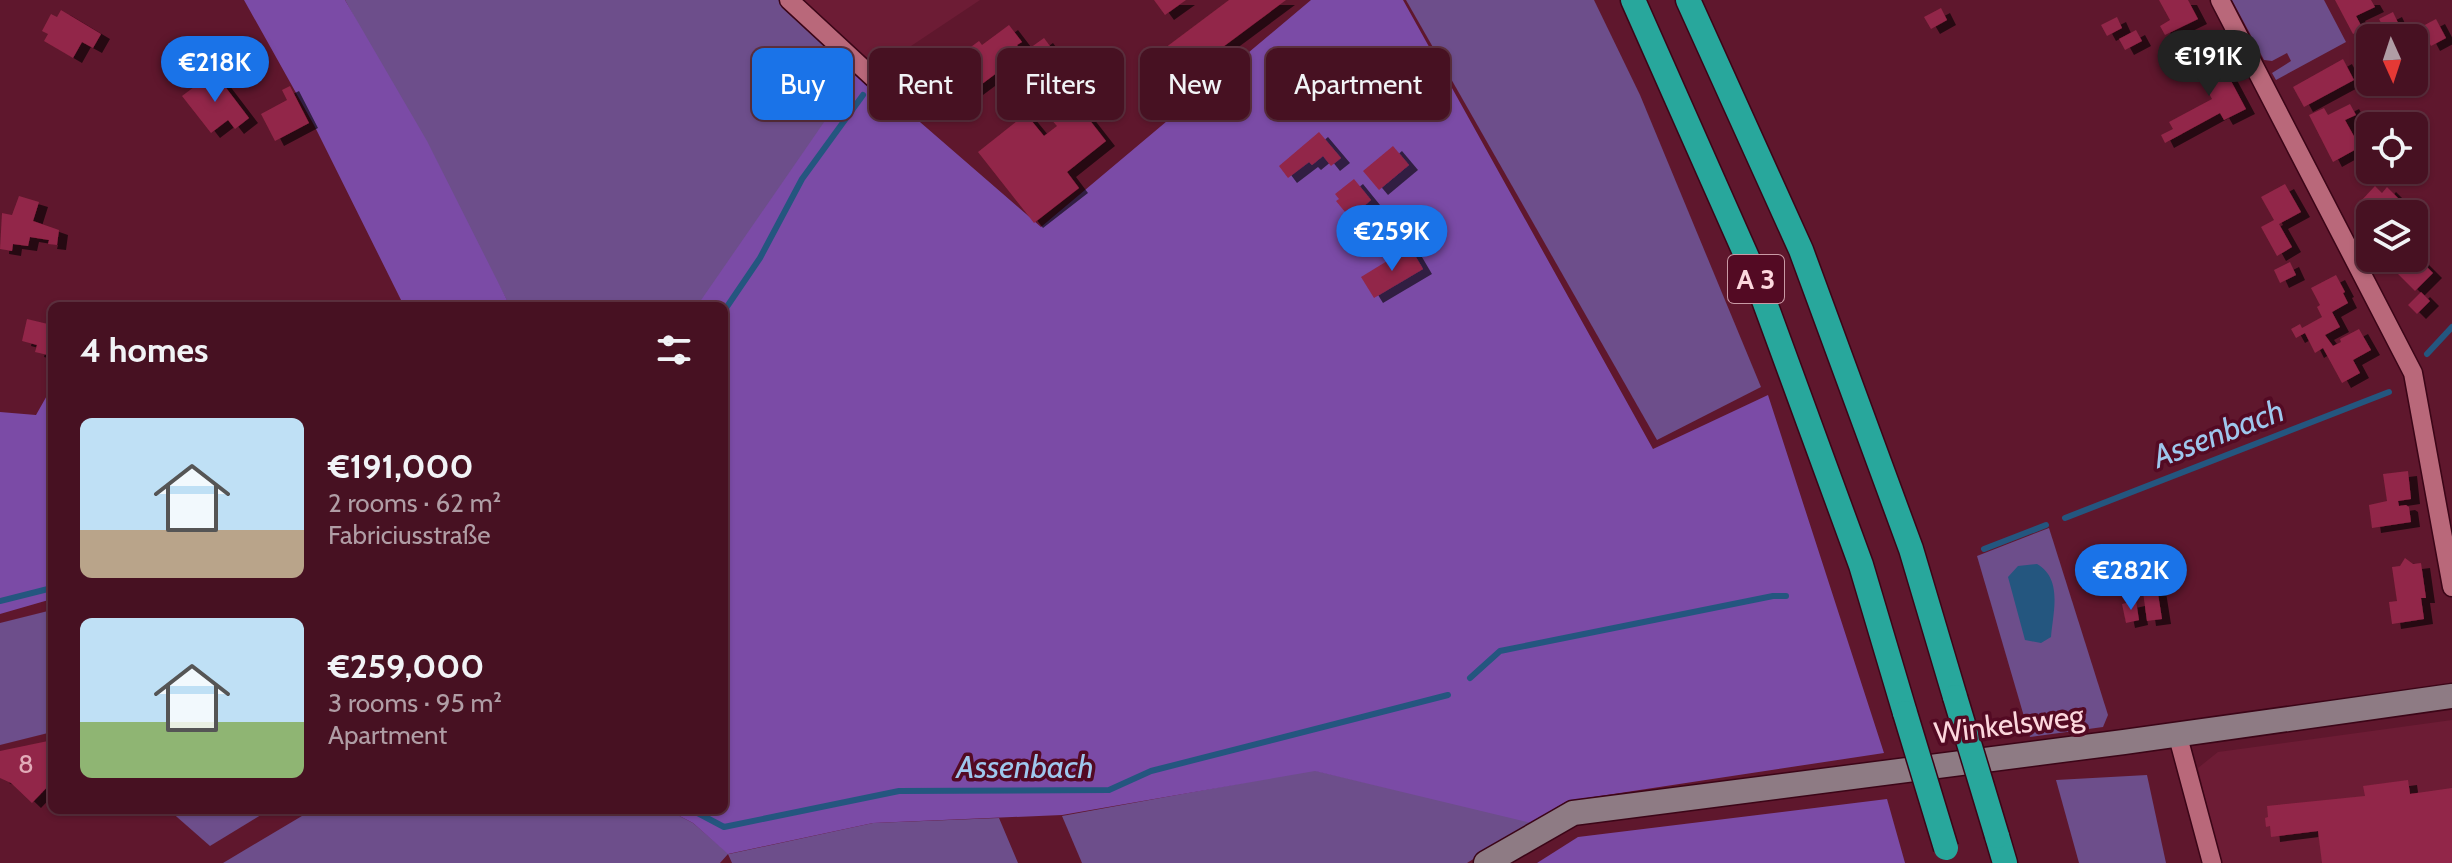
<!DOCTYPE html>
<html lang="en">
<head>
<meta charset="utf-8">
<style>
  :root { --surface:#471122; --page:#511f2f; --text:#f1f3f6; --muted:#b09da5; --line:#5f3140; --accent:#1a73e8 }
  body { margin:0; font-family:Cabin,sans-serif; background:var(--page); color:var(--text); height:100vh; display:flex; flex-direction:column; font-size:30px; white-space:nowrap }
  * { box-sizing:border-box; margin:0 }
  p { font-size:26px; color:var(--muted) }
  .icon { flex:none; width:44px; height:44px; fill:none; stroke:currentColor; stroke-width:2; stroke-linecap:round; stroke-linejoin:round }
  .map { position:relative; flex:1; overflow:hidden }
  .side { position:absolute; left:48px; top:302px; width:680px; height:512px; display:flex; flex-direction:column; background:var(--surface); border-radius:12px; box-shadow:0 2px 6px #0004,0 0 0 2px var(--line) }
  .side>* { flex:none }
  .banner { position:absolute; left:752px; top:48px; width:760px; height:72px; display:flex; gap:16px }
  .needle { width:52px; rotate:177deg }
  .controls { position:absolute; left:2356px; top:24px; display:grid; gap:16px }
  .controls a { display:grid; place-items:center; width:72px; height:72px; border-radius:12px; background:var(--surface); box-shadow:0 2px 6px #0004,0 0 0 2px var(--line); font-size:40px }
  .price { position:absolute; translate:-50% -68px; padding:0 18px; border-radius:28px; background:var(--accent); color:#fff; font-size:26px; line-height:52px; filter:drop-shadow(0 2px 4px #0008) }
  .price::after { content:''; position:absolute; left:50%; top:48px; width:24px; height:18px; margin-left:-12px; background:inherit; clip-path:polygon(0 0,100% 0,50% 100%) }
  .price.selected { background:#222; color:#fff }
  ul { padding:0; list-style:none }
  li { display:flex; align-items:center; gap:24px; height:200px; padding:0 32px }
  li span { display:grid; place-items:center; flex:none; width:224px; height:160px; border-radius:12px; color:#555 }
  li>.icon { margin-inline-start:auto }
  span .icon { width:96px; height:96px; fill:#fffc; stroke-width:1 }
  li b { font-size:34px }
  h2 { display:flex; justify-content:space-between; align-items:center; height:96px; padding:0 32px; font-size:34px }
  .tag { padding:0 28px; border-radius:12px; background:var(--surface); box-shadow:0 2px 6px #0004,0 0 0 2px var(--line); font-size:28px; line-height:72px }
  .tag.selected { background:var(--accent); color:#fff }
  .map>svg:first-child { display:block }
</style>
</head>
<body>
<div class="map">
<svg width="2452" height="863" viewBox="0 0 2452 863">
  <defs>
    <filter id="shadow"><feDropShadow dx="9" dy="5" stdDeviation="0" flood-color="#0009"/></filter>
  </defs>
  <rect width="100%" height="100%" fill="#5f172d"/>
  <g fill="#6d1c35">
    <polygon points="793,0 980,0 866,76"/>
    <polygon points="2452,720 2452,863 2220,863 2198,768 2218,752"/>
  </g>
  <g fill="#6d4e8b">
    <polygon points="345,0 793,0 861,70 698,306 510,306"/>
    <polygon points="1406,0 1594,0 1640,95 1761,387 1657,440"/>
    <polygon points="2232,0 2324,0 2346,42 2276,80 2272,73 2291,61 2287,53 2272,61 2264,60"/>
    <polygon points="2049,528 2108,715 2103,727 2030,737 1977,556"/>
    <polygon points="52,610 52,732 0,745 0,623"/>
    <polygon points="1313,770 1532,822 1467,863 1082,863 1062,816"/>
    <polygon points="2147,775 2166,863 2079,863 2056,780"/>
    <polygon points="169,810 269,810 210,846"/>
    <polygon points="312,810 668,810 693,823 729,854 873,823 999,818 1018,863 732,863 728,854 720,863 223,863"/>
  </g>
  <g fill="#7b4ba6">
    <polygon points="244,0 345,0 427,141 510,306 404,306 314,125"/>
    <polygon points="1311,0 1403,0 1653,449 1768,395 1884,753 1567,801 1531,823 1315,771 1062,815 873,823 728,854 693,823 668,810 724,810 724,306 697,306 860,70 1041,227"/>
    <polygon points="49,392 52,393 52,599 0,614 0,412 36,415"/>
    <polygon points="1887,799 1905,863 1537,863 1578,837"/>
  </g>
  <path fill="#24567f" d="M2037,564C2063,579 2053,612 2051,637L2041,643L2025,640L2008,577L2018,566Z"/>
  <g fill="none" stroke-linecap="round" stroke-linejoin="round">
    <g stroke="#24567f" stroke-width="6">
      <polyline points="724,311 760,258 802,179 863,95"/>
      <polyline points="2427,354 2452,327"/>
      <polyline points="2065,518 2389,392"/>
      <polyline points="1984,549 2046,525"/>
      <polyline points="0,601 52,588"/>
      <polyline points="1470,678 1500,651 1773,596 1786,596"/>
      <polyline points="692,810 724,827 899,791 1109,790 1151,771 1448,695"/>
    </g>
  </g>
  <g fill="#922648" filter="url(#shadow)">
    <polygon points="1154,0 1186,0 1165,15"/>
    <polygon points="1229,0 1286,0 1161,93 1141,66"/>
    <polygon points="2159,0 2188,0 2198,19 2165,35 2160,26 2170,20"/>
    <polygon points="2335,0 2371,0 2375,7 2356,16 2363,29 2353,34"/>
    <polygon points="1941,8 1947,20 1931,29 1924,17"/>
    <polygon points="61,10 101,34 93,48 82,42 73,58 44,41 48,34 42,31 51,14 57,17"/>
    <polygon points="2393,12 2400,27 2387,34 2379,19"/>
    <polygon points="2117,17 2122,28 2107,36 2101,25"/>
    <polygon points="2436,19 2446,38 2431,46 2421,27"/>
    <polygon points="1009,25 1022,42 1017,45 1023,53 1044,38 1064,65 1042,80 1022,54 942,114 920,84 979,41 982,45"/>
    <polygon points="2136,30 2142,41 2125,50 2119,39"/>
    <polygon points="2206,49 2216,68 2222,64 2246,109 2224,120 2220,113 2165,143 2161,135 2173,129 2169,122 2212,99 2190,58"/>
    <polygon points="2343,59 2354,80 2304,107 2293,87"/>
    <polygon points="214,72 249,118 235,129 228,120 211,133 182,96"/>
    <polygon points="290,86 309,123 275,141 261,114 287,100 282,90"/>
    <polygon points="1074,100 1106,141 1067,172 1079,188 1034,223 978,152 1026,114 1044,136 1057,126 1050,118"/>
    <polygon points="2350,104 2356,115 2345,120 2360,147 2333,162 2309,115 2324,108 2328,115"/>
    <polygon points="1319,132 1341,158 1331,166 1323,156 1312,165 1309,162 1288,178 1279,166"/>
    <polygon points="1393,146 1409,165 1379,190 1363,171"/>
    <polygon points="1354,179 1371,200 1350,218 1336,201 1339,199 1335,194"/>
    <polygon points="2285,184 2301,212 2279,224 2292,247 2277,256 2261,227 2274,220 2261,197"/>
    <polygon points="2375,186 2382,193 2387,187 2403,203 2398,207 2405,214 2370,214 2370,216 2360,202"/>
    <polygon points="19,196 39,202 33,221 59,230 57,245 48,244 49,240 30,237 28,246 13,244 12,251 0,249 2,213 12,215"/>
    <polygon points="1410,247 1423,269 1374,298 1361,277"/>
    <polygon points="2414,254 2433,273 2415,291 2394,270 2405,258 2414,258"/>
    <polygon points="2290,262 2296,275 2280,283 2274,270"/>
    <polygon points="2336,275 2345,292 2343,293 2348,303 2332,312 2340,327 2325,335 2333,346 2341,342 2340,339 2359,329 2371,350 2353,360 2360,373 2342,383 2323,348 2315,353 2305,333 2296,338 2291,329 2300,324 2302,328 2322,317 2317,307 2320,305 2311,288"/>
    <polygon points="2421,292 2430,301 2417,314 2408,305"/>
    <polygon points="27,319 52,325 52,356 35,352 37,345 22,341"/>
    <polygon points="2408,471 2411,499 2398,501 2399,506 2406,505 2409,507 2411,522 2372,528 2369,505 2387,501 2383,474"/>
    <polygon points="2405,558 2413,564 2421,563 2426,598 2421,598 2424,619 2392,624 2389,602 2397,601 2392,567 2400,566"/>
    <polygon points="2153,562 2162,619 2147,621 2142,585 2122,588 2120,571 2135,568 2135,565"/>
    <polygon points="2136,601 2139,620 2126,623 2122,604"/>
    <polygon points="48,741 52,745 52,782 32,803 11,783 0,778 0,751"/>
    <polygon points="2408,780 2410,794 2452,788 2452,863 2322,863 2318,831 2271,837 2270,826 2266,827 2265,818 2268,817 2267,806 2365,796 2363,786"/>
  </g>
  <g fill="none" stroke-linecap="round" stroke-linejoin="round">
    <g stroke="#3b0517" stroke-width="21">
      <g id="street">
        <polyline points="789,0 881,85"/>
        <polyline points="2220,0 2413,373 2452,587"/>
        <polyline points="2177,733 2212,863"/>
      </g>
    </g>
    <g stroke="#3b0517" stroke-width="27">
      <polyline id="secondary" points="1486,863 1573,813 2124,742 2452,696"/>
    </g>
    <g stroke="#3b0517" stroke-width="27">
      <g id="highway">
        <polyline points="1633,0 1754,273 1861,565 1905,713"/>
        <polyline points="1688,0 1801,250 1911,549 1955,697"/>
        <polyline points="1997,836 2005,863"/>
      </g>
    </g>
    <use href="#street" stroke="#b9687a" stroke-width="18"/>
    <use href="#secondary" stroke="#8e7b84" stroke-width="24"/>
    <use href="#highway" stroke="#28a79c" stroke-width="24"/>
    <g stroke="#3b0517" stroke-width="27" stroke-linecap="butt">
      <g id="highway-bridge">
        <polyline points="1955,697 1997,836"/>
        <polyline points="1905,713 1946,848"/>
      </g>
    </g>
    <use href="#highway-bridge" stroke="#28a79c" stroke-width="24"/>
  </g>
  <g text-anchor="middle" dominant-baseline="central" stroke-width="7" stroke-linejoin="round" paint-order="stroke">
    <g font-size="26" fill="#e2abb8">
      <text x="26" y="764">8</text>
    </g>
    <rect fill="#530a23" stroke="#c99aa5" stroke-width="2" x="1728" y="255" width="56" height="48" rx="6"/>
    <g font-size="28" font-weight="bold" fill="#fcd7dd">
      <text x="1756" y="279">A 3</text>
    </g>
    <g font-size="30" fill="#fcd7dd" stroke="#530a23">
      <text transform="translate(2009 724) rotate(-7)">Winkelsweg</text>
    </g>
    <g font-size="32" font-style="italic" fill="#9ec7ed" stroke="#530a23">
      <text transform="translate(2218 433) rotate(-21)">Assenbach</text>
      <text x="1025" y="766">Assenbach</text>
    </g>
  </g>
</svg>
<div class="controls">
<a><svg class="needle" viewBox="-14 -14 28 28"><path d="M0-13l5 13h-10z" fill="#e53935"/><path d="M0 13l5-13h-10z" fill="#b09da5"/></svg></a>
<a><svg class="icon" aria-label="locate" viewBox="0 0 24 24"><circle cx="12" cy="12" r="6"/><path d="M12 2v4M12 18v4M2 12h4M18 12h4"/></svg></a>
<a><svg class="icon" aria-label="layers" viewBox="0 0 24 24"><path d="M12 4l9 5-9 5-9-5zM3 14l9 5 9-5"/></svg></a>
</div>
<b class="price selected" style="left:2209px;top:98px">€191K</b>
<b class="price" style="left:215px;top:104px">€218K</b>
<b class="price" style="left:1392px;top:273px">€259K</b>
<b class="price" style="left:2131px;top:612px">€282K</b>
<div class="banner">
<a class="tag selected">Buy</a>
<a class="tag">Rent</a>
<a class="tag">Filters</a>
<a class="tag">New</a>
<a class="tag">Apartment</a>
</div>
<section class="side">
<h2>4 homes<svg class="icon" aria-label="filters" viewBox="0 0 24 24"><path d="M4 7h16M4 17h16"/><circle cx="9" cy="7" r="2"/><circle cx="15" cy="17" r="2"/></svg></h2>
<ul>
<li><span style="background:linear-gradient(#bfe0f5 70%,#b9a48a 0)"><svg class="icon" aria-label="home" viewBox="0 0 24 24"><path d="M3 11l9-7 9 7M6 9v11h12V9"/></svg></span><div><b>€191,000</b><p>2 rooms · 62 m²</p><p>Fabriciusstraße</p></div></li>
<li><span style="background:linear-gradient(#bfe0f5 65%,#8fb573 0)"><svg class="icon" aria-label="home" viewBox="0 0 24 24"><path d="M3 11l9-7 9 7M6 9v11h12V9"/></svg></span><div><b>€259,000</b><p>3 rooms · 95 m²</p><p>Apartment</p></div></li>
</ul>
</section>
</div>
</body>
</html>
